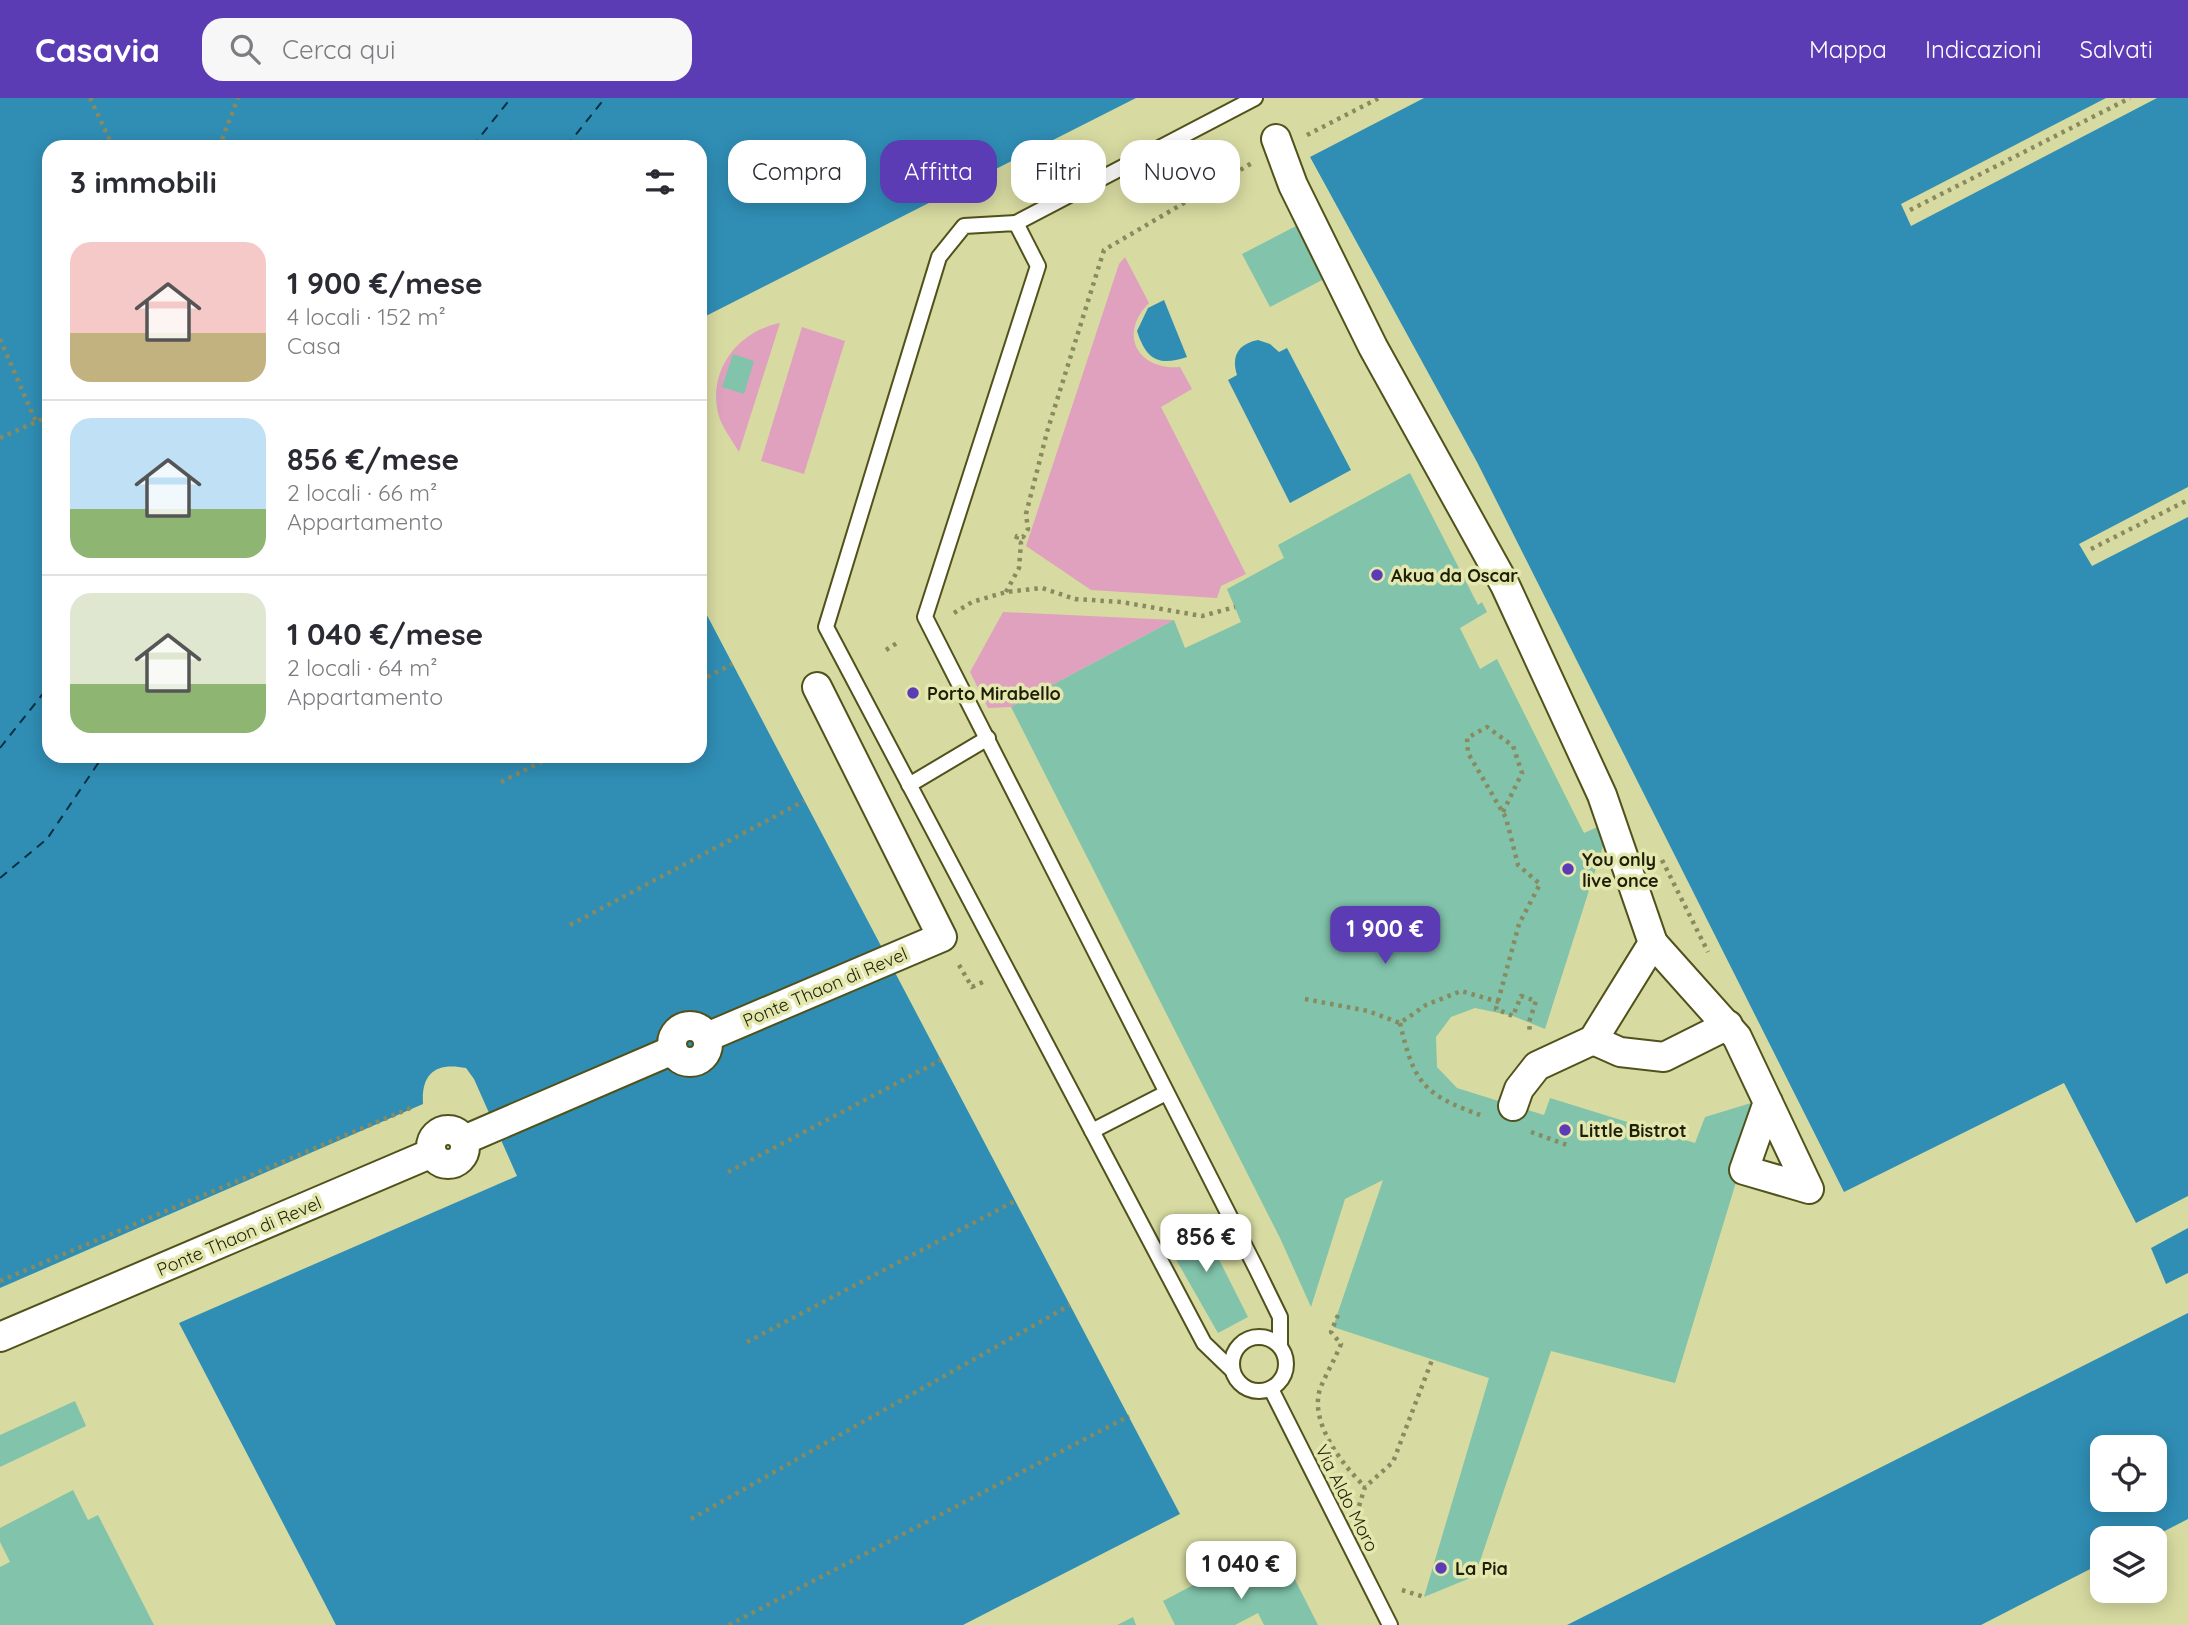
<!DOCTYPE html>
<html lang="it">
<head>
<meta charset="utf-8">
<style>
  :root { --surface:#fff; --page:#f7f7f7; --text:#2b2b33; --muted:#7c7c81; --line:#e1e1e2; --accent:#5c3cb4 }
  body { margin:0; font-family:Quicksand,sans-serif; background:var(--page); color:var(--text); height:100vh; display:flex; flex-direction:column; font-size:26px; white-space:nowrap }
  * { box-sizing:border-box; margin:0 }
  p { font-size:23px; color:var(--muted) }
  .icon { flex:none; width:38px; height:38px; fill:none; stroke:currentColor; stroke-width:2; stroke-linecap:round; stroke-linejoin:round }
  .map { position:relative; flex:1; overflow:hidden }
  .details { position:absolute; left:42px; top:42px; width:665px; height:623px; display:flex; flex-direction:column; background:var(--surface); border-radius:21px; box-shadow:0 4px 18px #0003 }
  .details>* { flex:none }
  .hud { position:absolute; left:728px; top:42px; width:665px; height:63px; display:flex; gap:14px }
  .fabs { position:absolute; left:2090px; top:1337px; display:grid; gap:14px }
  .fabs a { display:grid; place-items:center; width:77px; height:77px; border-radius:14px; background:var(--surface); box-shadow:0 4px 18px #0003; font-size:35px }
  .price { position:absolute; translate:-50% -60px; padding:0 16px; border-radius:14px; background:#fff; color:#222; font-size:23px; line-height:46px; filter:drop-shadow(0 2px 4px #0008) }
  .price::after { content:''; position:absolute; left:50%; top:42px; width:21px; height:16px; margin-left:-10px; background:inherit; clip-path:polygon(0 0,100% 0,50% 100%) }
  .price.active { background:var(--accent); color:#fff }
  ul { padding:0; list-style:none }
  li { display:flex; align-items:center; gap:21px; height:175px; padding:0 28px }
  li+li { border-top:2px solid var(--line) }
  li span { display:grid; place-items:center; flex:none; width:196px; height:140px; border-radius:21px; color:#555 }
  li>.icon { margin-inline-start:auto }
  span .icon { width:84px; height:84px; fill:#fffc; stroke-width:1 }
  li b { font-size:30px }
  h2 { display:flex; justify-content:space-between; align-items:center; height:84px; padding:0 28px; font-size:30px }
  .tag { padding:0 24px; border-radius:21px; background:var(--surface); box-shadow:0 4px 18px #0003; font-size:24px; line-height:63px }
  .tag.active { background:var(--accent); color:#fff }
  header { display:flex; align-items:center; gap:42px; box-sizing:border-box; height:98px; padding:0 35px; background:var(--accent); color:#fff }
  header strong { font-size:33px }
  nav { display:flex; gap:38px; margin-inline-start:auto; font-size:24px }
  .search { width:490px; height:63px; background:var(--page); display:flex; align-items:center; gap:18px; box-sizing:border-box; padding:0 24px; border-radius:21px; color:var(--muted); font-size:26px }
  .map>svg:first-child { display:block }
</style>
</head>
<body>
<header>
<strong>Casavia</strong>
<div class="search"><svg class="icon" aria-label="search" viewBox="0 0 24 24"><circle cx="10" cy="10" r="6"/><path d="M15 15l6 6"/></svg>Cerca qui</div>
<nav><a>Mappa</a><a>Indicazioni</a><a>Salvati</a></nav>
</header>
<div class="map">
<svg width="2188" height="1527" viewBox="0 0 2188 1527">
  <rect width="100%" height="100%" fill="#d8dba1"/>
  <g fill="#dfa1be">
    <path d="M1125,159L1149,205C1118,236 1137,272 1180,269L1192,291L1161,309L1246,476L1221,488L1217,500L1091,492L1026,448L1119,166Z"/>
    <path d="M780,225L739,354C732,342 721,328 718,315C708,271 739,233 780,225Z"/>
    <polygon points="802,229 845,243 804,376 761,363"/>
    <polygon points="1003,514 1174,522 1011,609 988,610 970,574"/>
  </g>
  <g fill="#308eb5" fill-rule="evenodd">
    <path d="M0,0H1136L700,221V49H49V658H700V504L1180,1416L963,1527H336L179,1225L517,1078L474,981L466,970C436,964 421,975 423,1006L0,1190Z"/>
    <polygon points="1424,0 2106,0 1901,106 1911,128 2157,0 2188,0 2188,389 2079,446 2092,468 2188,419 2188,1098 2136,1125 2064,985 1844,1094 1477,364 1310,59"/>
    <path d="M1164,202L1187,259C1158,269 1146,261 1137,233L1148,210Z"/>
    <path d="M1258,242L1270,246L1279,254L1287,250L1351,372L1290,405L1228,282L1237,277C1231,258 1238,246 1258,242Z"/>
    <polygon points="2188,1130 2188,1175 2166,1186 2151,1150"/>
    <path d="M2188,1215V1421L2151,1440H2102V1465L1981,1527H1567ZM2102,1349H2154V1402H2102Z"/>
  </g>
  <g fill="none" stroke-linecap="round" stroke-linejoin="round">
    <g stroke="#073142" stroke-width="2" stroke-dasharray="9 7" stroke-linecap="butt">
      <polyline points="472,49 511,0"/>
      <polyline points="566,49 605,0"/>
      <polyline points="0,650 49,588"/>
      <polyline points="0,780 47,741 103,658"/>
    </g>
  </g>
  <g fill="#81c3ab">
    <polygon points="1298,127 1326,180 1270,209 1242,156"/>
    <polygon points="733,256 754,263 744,296 722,289"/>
    <polygon points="1410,375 1478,507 1482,504 1487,514 1460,530 1480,571 1497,561 1584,735 1611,723 1545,931 1513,918 1475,910 1451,919 1436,939 1437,969 1457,990 1544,1017 1550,1000 1695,1045 1705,1019 1761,1002 1675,1285 1551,1253 1475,1478 1424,1499 1489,1280 1333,1229 1383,1082 1345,1101 1311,1209 1280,1140 1011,609 1174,522 1185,550 1241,524 1227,491 1284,460 1278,447"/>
    <polygon points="1198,1120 1248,1219 1218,1235 1162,1137"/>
    <polygon points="75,1303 86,1328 0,1369 0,1337"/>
    <polygon points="73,1392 88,1422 98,1417 154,1527 0,1527 0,1469 10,1464 0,1444 0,1430"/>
    <polygon points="1237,1464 1250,1490 1289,1470 1318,1527 1264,1527 1258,1515 1235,1527 1175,1527 1163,1503"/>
    <polygon points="1133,1519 1136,1527 1117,1527"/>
  </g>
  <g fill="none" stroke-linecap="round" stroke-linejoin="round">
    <g stroke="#51521b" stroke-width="18">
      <g id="lane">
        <polyline points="1016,125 1255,0"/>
        <polyline points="909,687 988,640"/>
        <polyline points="1092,1033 1166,995"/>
        <circle cx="1259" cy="1266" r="27"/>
        <polyline points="1232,1272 1204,1245 826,529 939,159 964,128 1016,125 1038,168 925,519 1256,1170 1280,1219 1280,1248"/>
        <polyline points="1271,1291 1390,1527"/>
      </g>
    </g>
    <g stroke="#51521b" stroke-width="32">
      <g id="street">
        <polyline points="1276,41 1293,87 1373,249 1505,487 1602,697 1653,845 1593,942 1537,968 1519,991 1513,1008"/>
        <polyline points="1653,845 1737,939 1809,1091 1744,1072 1768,1004"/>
        <circle cx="690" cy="946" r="18"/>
        <polyline points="707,939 942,839 817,589"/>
        <polyline points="1593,942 1620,954 1664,959 1728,927"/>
        <circle cx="448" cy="1049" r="17"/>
        <polyline points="464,1042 673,952"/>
        <polyline points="0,1239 432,1055"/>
      </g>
    </g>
    <g stroke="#888a5f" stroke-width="4.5" stroke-dasharray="3.5 5" stroke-linecap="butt">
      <polyline points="90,0 113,49"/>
      <polyline points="1307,37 1379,0"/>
      <polyline points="219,49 238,0"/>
      <polyline points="1910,112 2130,0"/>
      <polyline points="0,241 36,324"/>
      <polyline points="0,340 49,318"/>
      <polyline points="2091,451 2188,402"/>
      <polyline points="1006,494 1019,470 1021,445 1016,443 1017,438 1023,439 1028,431 1026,416 1047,334 1104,152 1252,65"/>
      <polyline points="954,515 972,504 1006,494 1042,490 1075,501 1121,504 1202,518 1235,509"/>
      <polyline points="886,552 897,545"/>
      <polyline points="700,583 732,566"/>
      <polyline points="501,684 553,658"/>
      <polyline points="1503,714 1522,675 1513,648 1487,629 1467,640 1468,655 1506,720 1518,767 1540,786 1519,826 1496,911 1513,918 1521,898 1536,903 1529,924 1530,936"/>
      <polyline points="1662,762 1708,854"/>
      <polyline points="570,827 804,703"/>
      <polyline points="959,867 972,889 985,883"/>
      <polyline points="1305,901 1368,913 1400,925 1426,907 1461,893 1499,904"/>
      <path d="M1400,925C1414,986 1424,997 1483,1018"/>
      <polyline points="1531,1034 1567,1047"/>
      <polyline points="728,1074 941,962"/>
      <polyline points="0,1183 415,1008"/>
      <path d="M1338,1217L1331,1234L1341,1246C1335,1261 1326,1276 1320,1291C1309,1325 1343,1367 1365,1389"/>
      <polyline points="747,1244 1015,1103"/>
      <polyline points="1359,1408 1365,1389 1393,1364 1432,1262"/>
      <polyline points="691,1421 1070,1207"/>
      <polyline points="1402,1492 1424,1499"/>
      <polyline points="729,1527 1129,1318"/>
    </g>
    <use href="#lane" stroke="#fff" stroke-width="14"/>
    <use href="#street" stroke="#fff" stroke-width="28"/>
  </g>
  <g fill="#5c3cb4" stroke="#e5e8ae" stroke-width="2.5">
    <circle cx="1377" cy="477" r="7"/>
    <circle cx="913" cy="595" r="7"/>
    <circle cx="1568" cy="771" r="7"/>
    <circle cx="1565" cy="1032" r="7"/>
    <circle cx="1441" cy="1470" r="7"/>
  </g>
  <g text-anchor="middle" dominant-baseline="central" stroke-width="7" stroke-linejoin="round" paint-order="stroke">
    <g font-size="18" font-weight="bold" fill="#1e1f08" stroke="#e5e8ae" text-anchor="start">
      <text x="1391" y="477">Akua da Oscar</text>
      <text x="927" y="595">Porto Mirabello</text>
      <text x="1582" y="761">You only<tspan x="1582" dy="21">live once</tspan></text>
      <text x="1579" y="1032">Little Bistrot</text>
      <text x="1455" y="1470">La Pia</text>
    </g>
    <g font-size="18" fill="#1e1f08" stroke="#e5e8ae">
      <text transform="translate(825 889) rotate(-23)">Ponte Thaon di Revel</text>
      <text transform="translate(239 1138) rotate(-23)">Ponte Thaon di Revel</text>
      <text transform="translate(1347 1400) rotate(63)">Via Aldo Moro</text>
    </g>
  </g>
</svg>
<div class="fabs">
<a><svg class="icon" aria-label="locate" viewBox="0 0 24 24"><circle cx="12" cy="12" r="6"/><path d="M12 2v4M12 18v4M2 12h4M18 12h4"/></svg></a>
<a><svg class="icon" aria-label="layers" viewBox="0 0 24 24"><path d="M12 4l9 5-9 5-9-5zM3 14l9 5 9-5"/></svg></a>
</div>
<b class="price active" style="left:1385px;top:868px">1 900 €</b>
<b class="price" style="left:1206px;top:1176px">856 €</b>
<b class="price" style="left:1241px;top:1503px">1 040 €</b>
<div class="hud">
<a class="tag">Compra</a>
<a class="tag active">Affitta</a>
<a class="tag">Filtri</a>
<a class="tag">Nuovo</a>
</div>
<section class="details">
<h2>3 immobili<svg class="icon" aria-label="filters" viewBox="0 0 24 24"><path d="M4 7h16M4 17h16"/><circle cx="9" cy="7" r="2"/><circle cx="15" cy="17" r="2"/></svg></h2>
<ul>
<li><span style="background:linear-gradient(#f6c9c9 65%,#c2b280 0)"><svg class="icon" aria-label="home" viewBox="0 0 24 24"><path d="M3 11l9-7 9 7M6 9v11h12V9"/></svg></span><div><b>1 900 €/mese</b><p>4 locali · 152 m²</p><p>Casa</p></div></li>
<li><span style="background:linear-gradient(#bfe0f5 65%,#8fb573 0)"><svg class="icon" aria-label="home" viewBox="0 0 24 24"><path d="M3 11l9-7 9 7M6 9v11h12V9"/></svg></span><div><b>856 €/mese</b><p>2 locali · 66 m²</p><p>Appartamento</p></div></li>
<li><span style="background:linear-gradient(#dfe7d0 65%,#8fb573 0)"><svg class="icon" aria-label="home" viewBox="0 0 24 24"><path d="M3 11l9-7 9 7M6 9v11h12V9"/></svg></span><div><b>1 040 €/mese</b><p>2 locali · 64 m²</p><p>Appartamento</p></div></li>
</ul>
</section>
</div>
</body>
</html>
